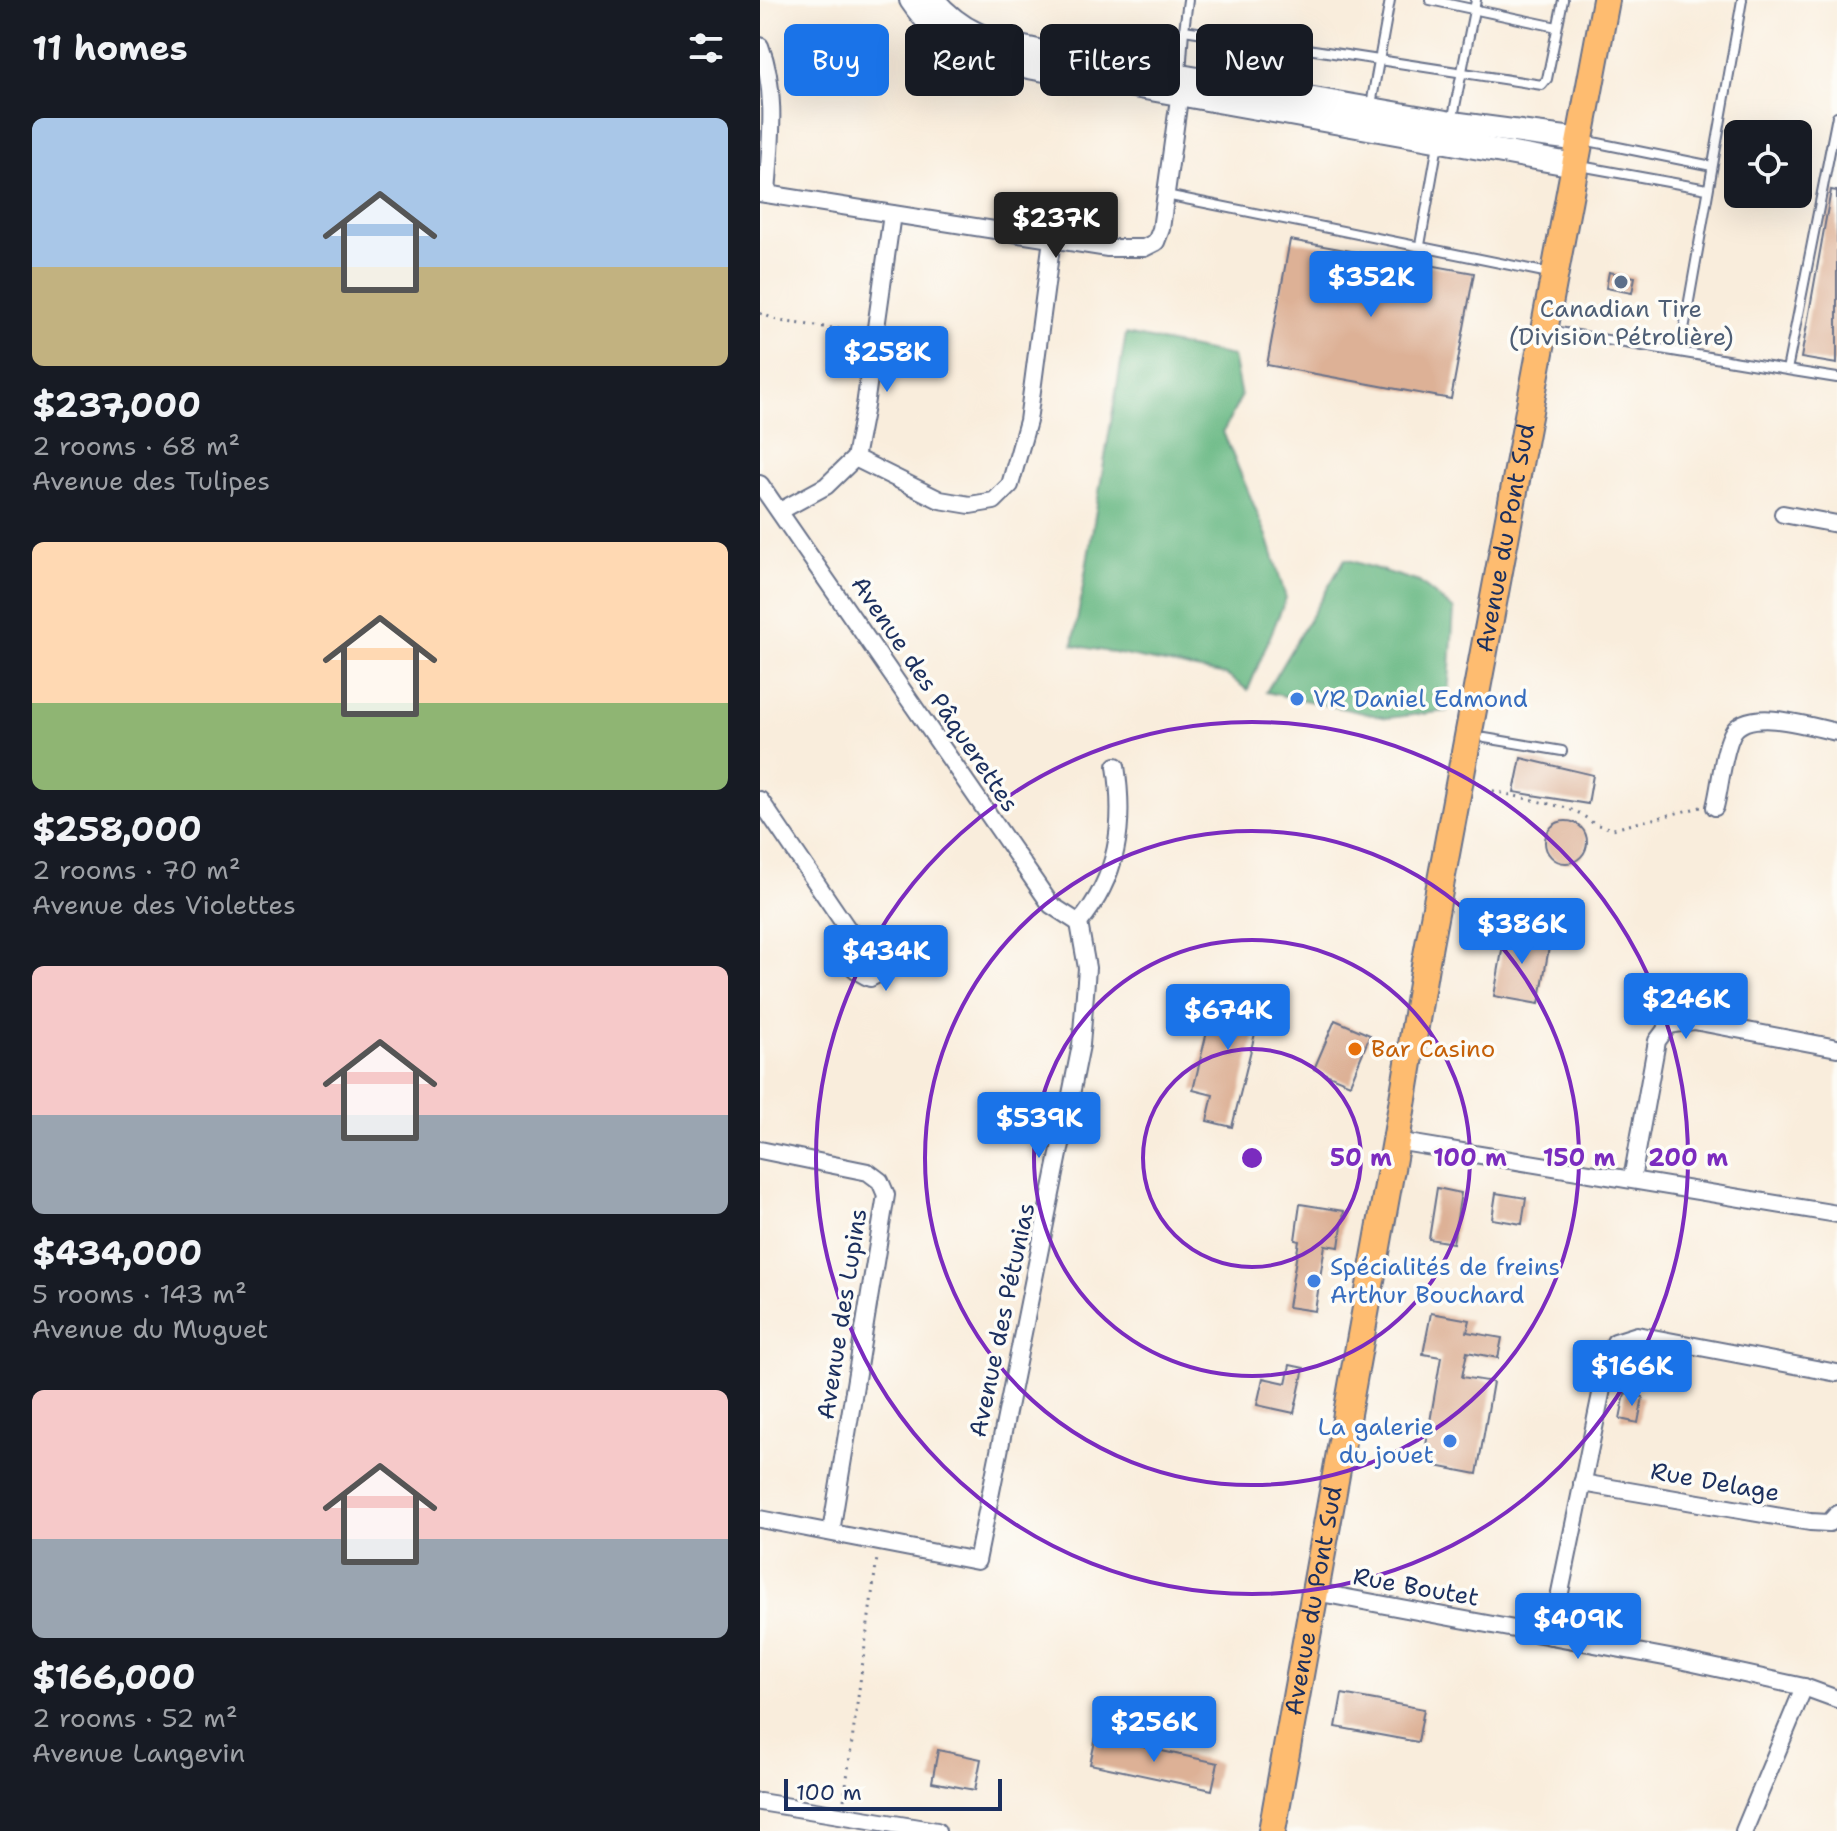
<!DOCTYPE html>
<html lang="en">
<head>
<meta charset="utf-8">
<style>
  :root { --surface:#171b24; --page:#20242c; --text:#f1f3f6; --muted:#9ea1a6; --accent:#1a73e8 }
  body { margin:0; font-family:"Shantell Sans",sans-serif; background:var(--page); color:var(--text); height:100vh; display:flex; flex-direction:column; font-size:30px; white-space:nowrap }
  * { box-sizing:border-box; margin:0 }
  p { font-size:26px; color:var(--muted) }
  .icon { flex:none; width:44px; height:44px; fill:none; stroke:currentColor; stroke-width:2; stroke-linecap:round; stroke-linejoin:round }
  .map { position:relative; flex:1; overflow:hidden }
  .side { display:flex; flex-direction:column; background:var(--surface); width:760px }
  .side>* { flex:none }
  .banner { position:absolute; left:24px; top:24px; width:760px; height:72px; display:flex; gap:16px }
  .buttons { position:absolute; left:964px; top:120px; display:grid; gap:16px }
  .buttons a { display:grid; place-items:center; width:88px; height:88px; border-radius:12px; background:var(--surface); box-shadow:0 8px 32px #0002; font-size:40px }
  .scale { position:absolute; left:24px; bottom:20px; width:218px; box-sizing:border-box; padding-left:8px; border:4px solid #1b2f5e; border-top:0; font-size:22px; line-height:28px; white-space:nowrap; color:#1b2f5e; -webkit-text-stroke:6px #fdfcf7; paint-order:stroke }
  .price { position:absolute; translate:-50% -68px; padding:0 18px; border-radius:8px; background:var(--accent); color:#fff; font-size:26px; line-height:52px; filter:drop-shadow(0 2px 4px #0008) }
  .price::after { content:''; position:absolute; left:50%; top:48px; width:24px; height:18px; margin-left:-12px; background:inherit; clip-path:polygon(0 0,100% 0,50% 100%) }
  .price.current { background:#222; color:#fff }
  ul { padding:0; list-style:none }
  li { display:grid; align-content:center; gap:16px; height:424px; padding:0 32px }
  li span { display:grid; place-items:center; height:248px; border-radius:12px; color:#555 }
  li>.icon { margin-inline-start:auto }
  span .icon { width:144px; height:144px; fill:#fffc; stroke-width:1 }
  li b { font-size:34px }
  h2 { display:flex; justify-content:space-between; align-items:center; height:96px; padding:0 32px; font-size:34px }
  .tag { padding:0 28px; border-radius:12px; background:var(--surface); box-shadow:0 8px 32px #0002; font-size:28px; line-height:72px }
  .tag.current { background:var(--accent); color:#fff }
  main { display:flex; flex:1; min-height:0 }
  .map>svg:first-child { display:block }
</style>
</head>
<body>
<main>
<section class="side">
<h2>11 homes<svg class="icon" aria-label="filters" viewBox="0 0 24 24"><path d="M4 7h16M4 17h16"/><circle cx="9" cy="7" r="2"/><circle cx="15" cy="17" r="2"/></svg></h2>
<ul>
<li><span style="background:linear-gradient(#a9c7e8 60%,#c2b280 0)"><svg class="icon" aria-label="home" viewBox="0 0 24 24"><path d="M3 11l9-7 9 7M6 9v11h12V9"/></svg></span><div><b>$237,000</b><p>2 rooms · 68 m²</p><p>Avenue des Tulipes</p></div></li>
<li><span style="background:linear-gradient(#ffd9b3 65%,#8fb573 0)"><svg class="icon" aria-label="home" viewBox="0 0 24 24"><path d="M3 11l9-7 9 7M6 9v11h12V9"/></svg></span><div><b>$258,000</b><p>2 rooms · 70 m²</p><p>Avenue des Violettes</p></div></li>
<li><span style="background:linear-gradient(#f6c9c9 60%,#9aa5b1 0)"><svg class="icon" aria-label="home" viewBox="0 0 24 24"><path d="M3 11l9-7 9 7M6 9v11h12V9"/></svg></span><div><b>$434,000</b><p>5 rooms · 143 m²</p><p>Avenue du Muguet</p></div></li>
<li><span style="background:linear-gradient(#f6c9c9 60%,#9aa5b1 0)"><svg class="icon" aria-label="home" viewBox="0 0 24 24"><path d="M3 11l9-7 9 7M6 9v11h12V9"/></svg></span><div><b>$166,000</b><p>2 rooms · 52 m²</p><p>Avenue Langevin</p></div></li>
</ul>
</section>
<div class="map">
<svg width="1077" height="1831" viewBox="0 0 1077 1831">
  <rect width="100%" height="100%" fill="#fdfcf7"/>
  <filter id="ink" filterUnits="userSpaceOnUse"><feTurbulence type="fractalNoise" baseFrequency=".0125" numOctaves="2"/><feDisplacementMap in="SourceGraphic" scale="16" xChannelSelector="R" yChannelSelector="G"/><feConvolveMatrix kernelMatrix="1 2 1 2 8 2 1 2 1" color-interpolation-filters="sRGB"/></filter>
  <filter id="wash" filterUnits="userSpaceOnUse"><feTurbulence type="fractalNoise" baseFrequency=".006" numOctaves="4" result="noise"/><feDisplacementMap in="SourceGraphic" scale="32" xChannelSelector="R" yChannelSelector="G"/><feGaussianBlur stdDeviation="1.8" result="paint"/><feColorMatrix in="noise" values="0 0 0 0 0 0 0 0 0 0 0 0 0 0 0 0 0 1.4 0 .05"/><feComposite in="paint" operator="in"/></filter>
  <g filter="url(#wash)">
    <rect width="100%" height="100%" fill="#f9eddc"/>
    <g fill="#68b883" stroke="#427470" stroke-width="2">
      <polygon points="366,334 473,356 481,397 463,432 507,536 526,598 488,690 466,675 313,645"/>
      <polygon points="585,559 659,582 694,610 687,711 627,718 506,692"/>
    </g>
    <g id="blocks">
      <g fill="#ddb196">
        <polygon points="1071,190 1077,191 1077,364 1041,358"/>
        <polygon points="530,240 714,273 691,399 507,365"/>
        <polygon points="849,272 875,277 872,293 846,288"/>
        <polygon points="761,758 833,775 828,804 754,792"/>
        <circle cx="806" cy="842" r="21"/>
        <polygon points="746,928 791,936 779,1004 734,996"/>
        <polygon points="458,986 504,997 472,1127 447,1121 453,1095 433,1090"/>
        <polygon points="575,1020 610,1035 590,1084 554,1069"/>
        <polygon points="677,1188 701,1193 693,1243 669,1239"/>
        <polygon points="736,1193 766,1198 762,1224 732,1219"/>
        <polygon points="540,1204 584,1211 579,1247 565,1245 555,1311 528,1307 539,1241 535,1240"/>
        <polygon points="671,1313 710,1320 707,1332 742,1338 738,1358 707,1352 702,1377 733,1382 717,1474 675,1466 675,1458 664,1457 681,1357 663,1354"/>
        <polygon points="530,1365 544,1368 534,1413 497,1405 503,1378 526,1383"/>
        <polygon points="865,1393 883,1397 878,1423 860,1419"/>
        <polygon points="582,1694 664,1709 658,1742 576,1727"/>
        <polygon points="336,1737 458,1763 452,1790 330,1764"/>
        <polygon points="178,1750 221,1759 215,1790 172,1782"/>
      </g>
    </g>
  </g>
  <g filter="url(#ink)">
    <use href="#blocks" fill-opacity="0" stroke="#69728a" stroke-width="2"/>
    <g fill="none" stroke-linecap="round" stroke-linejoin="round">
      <g stroke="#69728a" stroke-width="12">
        <g id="service">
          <polyline points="670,0 797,27"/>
          <polyline points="424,30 428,0"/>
          <polyline points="421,74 424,30 782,85 787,79 803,0"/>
          <polyline points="611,105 630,0"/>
          <polyline points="692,122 716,0"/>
          <polyline points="823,140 952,166"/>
          <polyline points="820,166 947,189"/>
          <polyline points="406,195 789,273"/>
          <polyline points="660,245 678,144"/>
          <polyline points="787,330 1027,370 1077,116"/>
          <polyline points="920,352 982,0"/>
          <polyline points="1027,370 1077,378"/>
          <polyline points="725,738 802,751"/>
        </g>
      </g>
      <g stroke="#69728a" stroke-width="20">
        <g id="minor">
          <path d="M0,46C18,92 10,146 7,194"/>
          <polyline points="0,193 348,248 384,248 396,242 401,229 421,84"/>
          <polyline points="95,458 180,500 210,505 234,501 250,485 268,421 292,239"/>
          <polyline points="0,484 291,905 319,923"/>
          <polyline points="20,511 66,486 95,458 105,406 132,214"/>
          <polyline points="1023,514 1077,524"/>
          <path d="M0,800L89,931L121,947L125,965L120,973L110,978C86,967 82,956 89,931"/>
          <path d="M955,807C961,784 962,755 972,734C987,705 1051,727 1077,732"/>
          <polyline points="636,1141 1077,1214"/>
          <polyline points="0,1150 108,1172 120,1181 126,1195 71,1532"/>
          <polyline points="872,1179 897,1041 909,1025 934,1021 1077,1048"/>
          <polyline points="822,1483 1050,1522 1069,1523 1077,1514"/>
          <path d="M0,1519L217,1561L321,1045L327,968L319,923C358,877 365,825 356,766"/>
          <polyline points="555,1592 915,1659 1044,1687 1077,1699"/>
          <polyline points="791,1636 848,1360 855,1342 877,1335 1077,1373"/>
          <polyline points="0,1802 177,1831"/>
          <polyline points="984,1831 1044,1687"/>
        </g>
      </g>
      <g stroke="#69728a" stroke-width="26">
        <g id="tertiary">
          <path d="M151,0C186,52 222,57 279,69L815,165"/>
          <path d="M173,0C207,39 235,41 282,52L692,123L821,140"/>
        </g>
      </g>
      <g stroke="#69728a" stroke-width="30">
        <g id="primary">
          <path id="s1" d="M512,1831L636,1141L665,966L846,0"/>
        </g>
      </g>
      <g stroke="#69728a" stroke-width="3" stroke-dasharray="2 6" stroke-linecap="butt">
        <polyline points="0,313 19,321 102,332"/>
        <polyline points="725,789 807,808 821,814 834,824 853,829 941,807"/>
        <polyline points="84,1800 117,1558"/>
      </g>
      <use href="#service" stroke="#fff" stroke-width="8"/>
      <use href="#minor" stroke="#fff" stroke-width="16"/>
      <use href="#tertiary" stroke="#fff" stroke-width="22"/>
      <use href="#primary" stroke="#febc70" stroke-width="26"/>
    </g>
  </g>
  <g fill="none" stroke="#7b2cbf" stroke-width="4">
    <circle cx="492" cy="1158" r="109"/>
    <circle cx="492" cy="1158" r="218"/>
    <circle cx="492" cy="1158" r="327"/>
    <circle cx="492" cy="1158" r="436"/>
  </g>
  <circle fill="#5c6f8a" stroke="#fdfcf7" stroke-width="3" cx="861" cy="282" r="8"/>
  <g fill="#3f7fe0" stroke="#fdfcf7" stroke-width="3">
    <circle cx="537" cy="699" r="8"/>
    <circle cx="554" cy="1281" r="8"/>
    <circle cx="690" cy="1441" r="8"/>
  </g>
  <circle fill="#e8710a" stroke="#fdfcf7" stroke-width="3" cx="595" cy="1049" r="8"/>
  <g text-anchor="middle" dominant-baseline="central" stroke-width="7" stroke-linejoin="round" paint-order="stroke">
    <g font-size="24" fill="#4e5e75" stroke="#fdfcf7">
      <text x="861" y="309">Canadian Tire<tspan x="861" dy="28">(Division Pétrolière)</tspan></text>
    </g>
    <g font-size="24" fill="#1b2f5e" stroke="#fdfcf7">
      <text stroke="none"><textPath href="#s1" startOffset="1314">Avenue du Pont Sud</textPath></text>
      <text transform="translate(175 694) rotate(56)">Avenue des Pâquerettes</text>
      <text transform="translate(82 1314) rotate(-81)">Avenue des Lupins</text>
      <text transform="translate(242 1320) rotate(-78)">Avenue des Pétunias</text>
      <text transform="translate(955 1482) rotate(10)">Rue Delage</text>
      <text transform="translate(656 1587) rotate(10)">Rue Boutet</text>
      <text stroke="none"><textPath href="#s1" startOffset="234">Avenue du Pont Sud</textPath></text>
    </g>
    <g font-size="24" fill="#366cbe" stroke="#fdfcf7" text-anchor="start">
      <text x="553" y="699">VR Daniel Edmond</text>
      <text x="570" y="1267">Spécialités de freins<tspan x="570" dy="28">Arthur Bouchard</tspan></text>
      <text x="674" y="1427" text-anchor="end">La galerie<tspan x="674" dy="28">du jouet</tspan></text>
    </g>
    <g font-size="24" fill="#c56008" stroke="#fdfcf7" text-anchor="start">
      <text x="611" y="1049">Bar Casino</text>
    </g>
  </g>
  <circle cx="492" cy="1158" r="12" fill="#7b2cbf" stroke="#fdfcf7" stroke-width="4"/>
  <g font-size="24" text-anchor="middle" font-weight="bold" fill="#7b2cbf" stroke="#fdfcf7" stroke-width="7" stroke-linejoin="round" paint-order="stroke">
    <text x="601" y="1166">50 m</text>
    <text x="710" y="1166">100 m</text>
    <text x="819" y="1166">150 m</text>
    <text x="928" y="1166">200 m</text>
  </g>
</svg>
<div class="buttons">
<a><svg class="icon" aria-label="locate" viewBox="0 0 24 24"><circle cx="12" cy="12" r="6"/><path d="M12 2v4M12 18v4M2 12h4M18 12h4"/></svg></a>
</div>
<div class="scale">100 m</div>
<b class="price current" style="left:296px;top:260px">$237K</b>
<b class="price" style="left:611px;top:319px">$352K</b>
<b class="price" style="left:127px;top:394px">$258K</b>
<b class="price" style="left:762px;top:966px">$386K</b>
<b class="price" style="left:126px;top:993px">$434K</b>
<b class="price" style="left:926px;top:1041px">$246K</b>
<b class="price" style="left:468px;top:1052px">$674K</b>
<b class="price" style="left:279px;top:1160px">$539K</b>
<b class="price" style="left:872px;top:1408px">$166K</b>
<b class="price" style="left:818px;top:1661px">$409K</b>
<b class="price" style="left:394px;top:1764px">$256K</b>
<div class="banner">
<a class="tag current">Buy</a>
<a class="tag">Rent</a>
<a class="tag">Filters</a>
<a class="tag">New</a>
</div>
</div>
</main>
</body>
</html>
